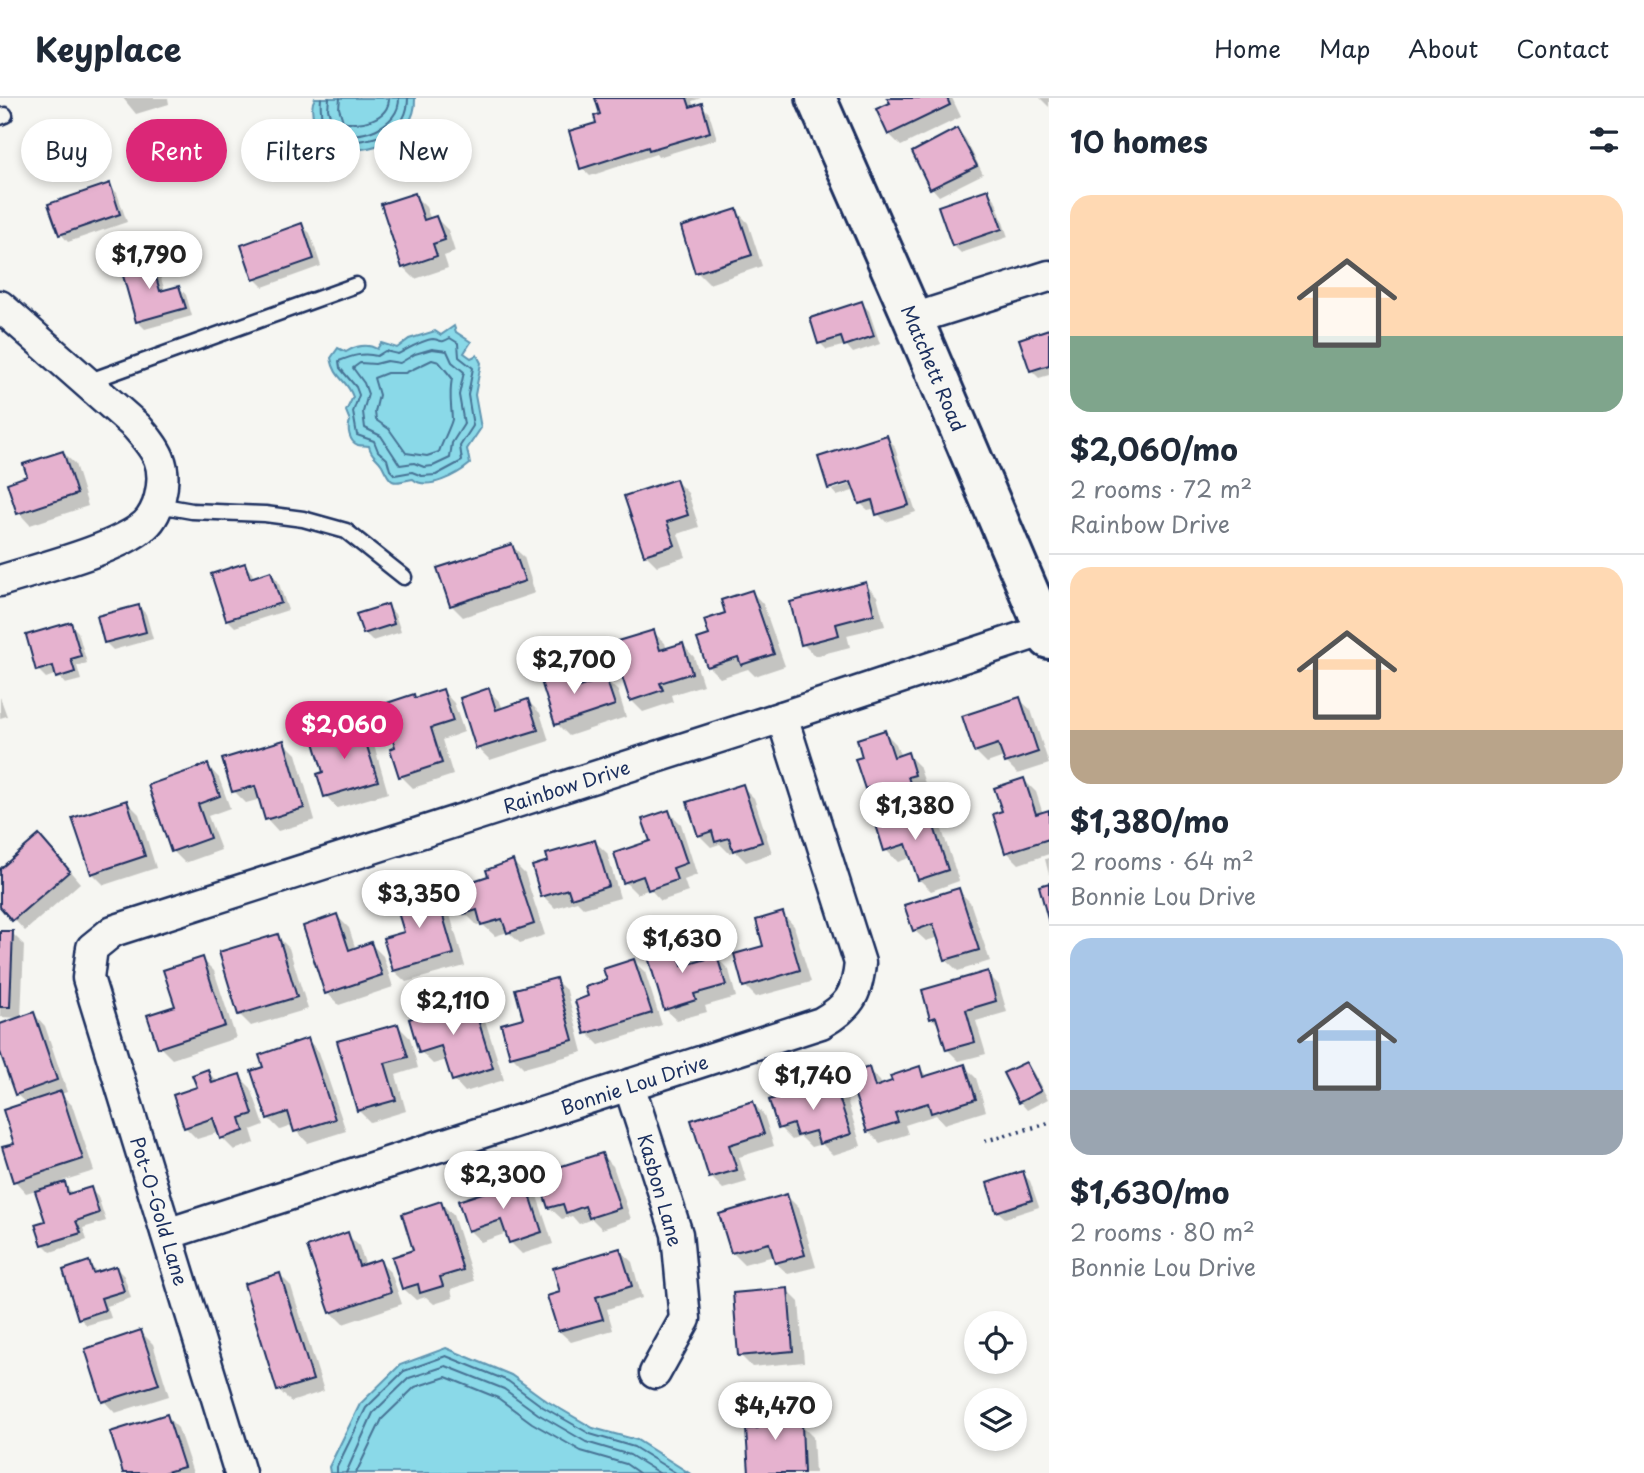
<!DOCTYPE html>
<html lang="en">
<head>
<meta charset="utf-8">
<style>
  :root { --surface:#fff; --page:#f6f6f7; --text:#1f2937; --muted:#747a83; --line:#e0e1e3; --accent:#db2777 }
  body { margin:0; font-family:"Playpen Sans",sans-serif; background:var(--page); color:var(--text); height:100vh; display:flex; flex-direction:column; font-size:26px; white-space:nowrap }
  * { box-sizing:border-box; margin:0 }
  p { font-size:23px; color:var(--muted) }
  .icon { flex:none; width:38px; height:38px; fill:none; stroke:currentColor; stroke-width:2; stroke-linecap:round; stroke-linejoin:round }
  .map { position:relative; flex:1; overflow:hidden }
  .panel { display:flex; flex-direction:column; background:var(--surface); width:595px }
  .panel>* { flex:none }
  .banner { position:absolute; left:21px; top:21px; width:665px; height:63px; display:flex; gap:14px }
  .buttons { position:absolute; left:964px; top:1213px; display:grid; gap:14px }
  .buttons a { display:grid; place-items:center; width:63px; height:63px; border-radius:50%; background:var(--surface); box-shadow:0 4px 10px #0003; font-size:35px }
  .price { position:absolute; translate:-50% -60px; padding:0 16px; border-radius:24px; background:#fff; color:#222; font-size:23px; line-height:46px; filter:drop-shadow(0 2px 4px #0008) }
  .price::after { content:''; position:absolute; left:50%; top:42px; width:21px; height:16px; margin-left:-10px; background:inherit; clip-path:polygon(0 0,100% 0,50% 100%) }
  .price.active { background:var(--accent); color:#fff }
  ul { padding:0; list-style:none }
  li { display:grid; align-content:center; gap:14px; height:371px; padding:0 21px }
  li+li { border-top:2px solid var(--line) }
  li span { display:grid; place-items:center; height:217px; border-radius:21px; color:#555 }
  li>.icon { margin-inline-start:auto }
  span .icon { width:126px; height:126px; fill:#fffc; stroke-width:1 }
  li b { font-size:30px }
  h2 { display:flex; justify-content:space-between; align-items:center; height:84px; padding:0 21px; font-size:30px }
  .chip { padding:0 24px; border-radius:32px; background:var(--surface); box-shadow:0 4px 10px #0003; font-size:24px; line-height:63px }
  .chip.active { background:var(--accent); color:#fff }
  header { display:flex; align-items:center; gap:42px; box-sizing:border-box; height:98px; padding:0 35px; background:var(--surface); border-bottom:2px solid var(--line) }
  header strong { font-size:33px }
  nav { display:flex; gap:38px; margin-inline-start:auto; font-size:24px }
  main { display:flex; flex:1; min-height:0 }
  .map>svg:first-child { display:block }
</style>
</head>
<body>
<header>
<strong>Keyplace</strong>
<nav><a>Home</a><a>Map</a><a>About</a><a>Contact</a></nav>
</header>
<main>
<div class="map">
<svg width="1049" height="1375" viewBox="0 0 1049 1375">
  <rect width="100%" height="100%" fill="#f6f6f2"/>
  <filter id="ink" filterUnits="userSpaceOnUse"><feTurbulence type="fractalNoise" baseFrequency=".0143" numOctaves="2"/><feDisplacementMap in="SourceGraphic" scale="14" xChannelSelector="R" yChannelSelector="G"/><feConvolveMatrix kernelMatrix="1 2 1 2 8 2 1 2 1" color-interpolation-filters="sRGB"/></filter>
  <g filter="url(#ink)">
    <g fill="#8ad9e8" stroke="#5e95b1" stroke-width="2">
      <path d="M315,0H415C417,44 360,60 325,48C318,36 307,12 315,0Z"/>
      <path d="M454,228L456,234L471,244L464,255L471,260L477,257L481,265L475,297L481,330L467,351L470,366C458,376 427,394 413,381C392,385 392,388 382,367C377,359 371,358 369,348C365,347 362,348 358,347C349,344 347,330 350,323L346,313L353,299C347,281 335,282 331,260L338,250L346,254C355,248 367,245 377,251L381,245L397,250L409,241L435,233L441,237Z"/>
      <polygon points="446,1250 511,1277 547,1303 593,1330 637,1342 689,1375 330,1375 329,1369 360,1306 400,1267"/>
    </g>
    <g fill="#0003" fill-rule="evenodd">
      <polygon points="123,0 168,0 169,6 136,16"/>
      <polygon points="597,0 701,0 692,3 694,9 701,7 709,15 717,41 658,59 656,56 590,78 582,70 602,17"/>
      <polygon points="889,0 952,0 961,19 901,48 889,36 892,6"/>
      <polygon points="1040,0 1049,0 1049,9"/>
      <polygon points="957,32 965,40 983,76 939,98 932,90 914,55"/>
      <polygon points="109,87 117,95 127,124 68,144 61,136"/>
      <polygon points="988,93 995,101 1008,139 961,155 953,147"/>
      <polygon points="414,97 426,109 431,122 436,120 448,132 455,154 444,158 448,170 415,181 403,169"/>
      <polygon points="737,113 748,125 762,168 709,186 697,174"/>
      <polygon points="302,128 310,135 321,168 263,189 255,181"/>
      <polygon points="150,160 157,168 165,193 179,189 186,197 192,218 145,231 137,223"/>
      <polygon points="862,205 869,213 880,246 853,255 846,247 827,252 820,245"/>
      <polygon points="1049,233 1049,277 1039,280 1031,272"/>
      <path d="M886,339L894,347L916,414L886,424L878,416L876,410L868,412L860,405L856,392L837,398L830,390L820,360ZM859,379L860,383L832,392V388Z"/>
      <polygon points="63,355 75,366 88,408 30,427 19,415 29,379"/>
      <polygon points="676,383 688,395 699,429 678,436 686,459 657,468 645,456"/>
      <polygon points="512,448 524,459 535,495 463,519 451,507"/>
      <polygon points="245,467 252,475 254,481 271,475 278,483 288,512 235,529 227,521"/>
      <polygon points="865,486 877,498 885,528 847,537 850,549 815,558 803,546"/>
      <polygon points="752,494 763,506 785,568 755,578 748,571 720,580 708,568 712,538 727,516"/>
      <polygon points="387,508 395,516 401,534 372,543 364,535"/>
      <polygon points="139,509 146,516 153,541 113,552 105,544"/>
      <polygon points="70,526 78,534 87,565 77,568 81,582 65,586 57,576 46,580 38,572"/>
      <polygon points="653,534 665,545 667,552 683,547 694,559 703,587 671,597 673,604 643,614 631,602"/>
      <polygon points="568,569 580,581 582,589 606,582 618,593 626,619 569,638 557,626"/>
      <polygon points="488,592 500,604 503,611 528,603 540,615 549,643 490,662 478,650"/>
      <polygon points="443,593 454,605 464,634 442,642 453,677 413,690 401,678 397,650 416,601"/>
      <polygon points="0,599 7,618 0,620"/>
      <polygon points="1019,601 1031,612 1049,666 1018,676 1006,664 1004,659 987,665 975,653"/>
      <polygon points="360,628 372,640 388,695 337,710 326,698 325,676"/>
      <polygon points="884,634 896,646 901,659 907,656 919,668 926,688 919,690 925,708 892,719 866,690 865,660"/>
      <polygon points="284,644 296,656 315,722 278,733 267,721 261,701 246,705 234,693"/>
      <polygon points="208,668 219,680 230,710 208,718 221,752 185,765 173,753"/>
      <polygon points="1024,682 1036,694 1043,716 1049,714 1049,756 1019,766 1007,754 1004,715"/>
      <polygon points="742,688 754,700 772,755 746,764 735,753 729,755 720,746 711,749 699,737"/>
      <polygon points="127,704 139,716 156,770 104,787 92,775"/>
      <polygon points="927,712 939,723 959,783 931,793 919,781 912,759 898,764 886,752"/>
      <polygon points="669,714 681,726 697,777 684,782 688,794 661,803 650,791 637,796 625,784"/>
      <polygon points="595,744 607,755 620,800 584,810 577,803 555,810 543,798"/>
      <polygon points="51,751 80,785 25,833 0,806 0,773"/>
      <polygon points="1049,760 1049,777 1045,761"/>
      <polygon points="513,764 525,776 545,837 520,845 508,834 495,838 482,826 477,827 466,816"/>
      <polygon points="434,789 445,800 465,868 406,884 394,873 406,835"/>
      <polygon points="958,792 970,804 990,863 958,873 946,862 939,839 926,843 914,832"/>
      <polygon points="783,816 794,828 811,884 756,899 745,888"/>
      <polygon points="337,818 349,830 356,852 371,846 383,858 393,889 339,907 327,895"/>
      <polygon points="0,835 12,835 24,847 21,920 0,919"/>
      <polygon points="277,838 289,850 308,911 251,928 239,916"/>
      <polygon points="673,843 685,854 689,868 717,860 729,872 736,899 705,908 707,914 677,922 665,911"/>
      <polygon points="202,861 214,873 236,940 172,961 160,949 177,909"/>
      <polygon points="633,863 645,874 662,927 599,947 587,935 577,904 590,899"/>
      <polygon points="987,875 999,887 1007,914 976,923 986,956 959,963 947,951 941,930 932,920"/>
      <polygon points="555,882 567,893 583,954 524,970 512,958 525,921"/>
      <polygon points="441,904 448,912 471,904 483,916 504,982 465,994 454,982 447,962 433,966 421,954 426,918"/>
      <polygon points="34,916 45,928 67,994 61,996 72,1007 94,1073 62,1083 73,1096 90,1091 98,1099 106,1123 83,1130 87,1142 51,1154 43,1146 47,1124 36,1092 26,1095 15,1083 16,1047 27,1006 16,996 0,948 0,928"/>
      <polygon points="398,928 410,940 418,970 396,977 406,1013 370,1024 358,1012"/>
      <polygon points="308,942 319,954 346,1033 308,1045 296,1033 294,1027 280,1032 268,1020 266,970"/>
      <polygon points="1026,966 1033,974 1048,1001 1027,1012 1020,1004 1005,976"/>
      <polygon points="964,968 976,980 986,1013 944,1026 936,1017 905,1027 908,1036 880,1045 868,1033 868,971 880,983 882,988 919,970 928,979"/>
      <polygon points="207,973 219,985 239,978 251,990 264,1027 251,1032 255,1045 234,1052 222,1040 220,1034 197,1041 185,1029 199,990"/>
      <polygon points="833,983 845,995 861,1048 833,1057 822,1046 811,1049 801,1039 792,1042 780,1030 771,1003"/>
      <polygon points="753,1005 764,1017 774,1048 739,1059 747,1084 723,1091 711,1079"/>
      <polygon points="602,1057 613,1068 631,1121 602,1131 592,1121 579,1126 572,1118 562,1121 550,1110"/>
      <polygon points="1022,1075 1030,1083 1039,1109 1005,1120 997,1113"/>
      <polygon points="524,1083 536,1095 553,1146 522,1156 510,1144 507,1135 481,1144 469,1132"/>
      <polygon points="787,1098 799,1110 816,1169 788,1176 776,1165 774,1158 744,1166 732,1154"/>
      <polygon points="441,1105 453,1117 474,1183 451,1191 453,1200 434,1206 426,1199 416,1202 404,1191 394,1160 415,1153"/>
      <polygon points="347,1136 359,1148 366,1168 379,1163 391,1175 402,1206 343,1226 331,1214"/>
      <polygon points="620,1152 632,1164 642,1200 607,1211 613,1232 571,1244 559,1233"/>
      <polygon points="89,1165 98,1176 116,1170 124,1178 131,1200 107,1208 111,1220 87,1227 79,1220"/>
      <polygon points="280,1177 291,1188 324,1293 291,1304 279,1292"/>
      <polygon points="787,1192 799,1204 804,1264 752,1269 740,1257"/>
      <polygon points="141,1234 153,1246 169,1298 115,1315 104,1303"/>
      <polygon points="785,1304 797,1316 797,1328 801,1327 813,1339 815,1375 750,1375 760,1332"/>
      <polygon points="166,1318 178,1330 193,1375 125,1375"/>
    </g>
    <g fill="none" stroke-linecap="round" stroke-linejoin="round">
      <g stroke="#477395" stroke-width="2">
        <path d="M321,0C320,9 322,35 329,42C333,46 345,44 350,44C378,41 408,34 408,0"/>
        <path d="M329,0L328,11L335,33C357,44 400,29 399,0"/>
        <path d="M340,0L339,10L343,23C359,28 389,22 389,0"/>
        <path d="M450,240L458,245L459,259L473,270L468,297L473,328L460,348L462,363L436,377L422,378L412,374L395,377L390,372L387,361L378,353L374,343L357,337L353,314L359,297L356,289L340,270L339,263C352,258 363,254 377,258L385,253L398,256C406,252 424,241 433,241C442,242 440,246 450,240Z"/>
        <polygon points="432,251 447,253 452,264 464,274 459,297 464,326 452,345 450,360 433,368 424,369 414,365 400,367 381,338 365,330 363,314 368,296 364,285 353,270 360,265 375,266 387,263 400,265 415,256"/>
        <path d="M432,262L439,264L452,280C449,297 451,304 452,321C452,325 441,347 439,354L427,358L406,355L389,331L376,322L375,314L379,297L374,280L387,275H405Z"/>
        <polyline points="337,1375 337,1369 366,1310 404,1273 446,1258 508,1283 543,1309 590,1336 634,1349 676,1375"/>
        <polyline points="346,1375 373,1315 409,1280 446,1268 504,1291 538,1316 586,1344 630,1357 659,1375"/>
        <polyline points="356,1375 382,1321 415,1289 446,1279 498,1300 532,1325 581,1353 626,1366 639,1375"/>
      </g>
    </g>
    <g fill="#e6b2cf" stroke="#1b2f5e" stroke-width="2">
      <polygon points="595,0 687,0 690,9 702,5 710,34 649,52 648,49 580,71 569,33 596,25 594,18 600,16"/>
      <polygon points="887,0 947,0 950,7 888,37 876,11 890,5"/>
      <polygon points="957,30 977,68 930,91 912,54"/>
      <polygon points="110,85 120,116 59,137 48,106"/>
      <polygon points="988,91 1002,131 952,148 938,108"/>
      <polygon points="415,95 424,122 436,118 445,142 433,146 437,158 402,170 381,106"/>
      <polygon points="737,111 752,157 695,175 681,129"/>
      <polygon points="302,125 314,161 253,182 241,147"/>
      <polygon points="150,158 160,193 179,188 186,210 136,224 120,167"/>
      <polygon points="862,203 874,238 844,248 841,239 818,246 810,220"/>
      <polygon points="1049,231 1049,267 1030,273 1019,241"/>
      <polygon points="887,337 909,407 876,417 872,402 859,406 851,384 828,391 818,359"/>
      <polygon points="63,353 77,396 17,416 7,385 27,378 23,366"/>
      <polygon points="676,381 688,417 667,424 675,447 644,457 624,398"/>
      <polygon points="512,446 525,483 450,508 437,470"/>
      <polygon points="245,465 250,480 271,473 281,505 226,522 211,476"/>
      <polygon points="866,484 874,516 836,526 839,537 801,547 790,504"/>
      <polygon points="752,492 774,556 741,567 738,559 707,569 697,541 709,537 704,522 725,515 721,502"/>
      <polygon points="388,506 394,526 363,536 356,516"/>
      <polygon points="139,507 146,534 104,545 97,518"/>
      <polygon points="71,524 81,558 71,561 75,574 56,580 53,568 36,573 26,537"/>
      <polygon points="654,532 660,552 683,545 692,575 660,585 663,592 630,603 611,545"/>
      <polygon points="568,567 576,590 606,580 615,607 555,627 539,577"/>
      <polygon points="489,590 496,612 528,601 538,632 476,651 460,600"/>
      <polygon points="443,591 453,623 431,630 442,665 399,679 390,651 395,649 381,607 414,596 415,600"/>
      <polygon points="1020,599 1038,654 1005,665 998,646 974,654 962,618"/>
      <polygon points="360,626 378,683 324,699 317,676 323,674 313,641"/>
      <polygon points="885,632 894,659 908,654 915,677 908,679 914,696 878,708 872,688 865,691 855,661 862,659 857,641"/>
      <polygon points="284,642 304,710 265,722 255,688 232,694 222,661"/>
      <polygon points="208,666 220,698 198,706 210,740 171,754 148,687"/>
      <polygon points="1024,680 1036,716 1049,712 1049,741 1005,755 993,716 1002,713 994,690"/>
      <polygon points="743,686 762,744 733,753 729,740 715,744 712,733 698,738 687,704"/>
      <polygon points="127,702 145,758 91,776 72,720"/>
      <polygon points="928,710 948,772 918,782 906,746 884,753 876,727"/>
      <polygon points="669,712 687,765 673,770 677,782 648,792 643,778 623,785 614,755 650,743 642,721"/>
      <polygon points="39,737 70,773 12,823 0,809 0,771"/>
      <polygon points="595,742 609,788 571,800 568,791 541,799 532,768 548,763 546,756"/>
      <polygon points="513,762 534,826 507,835 502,821 481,827 477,812 464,816 455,789 488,778 486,772"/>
      <polygon points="1049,785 1049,825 1039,788"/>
      <polygon points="434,787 454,856 393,873 383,840 404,834 393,798"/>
      <polygon points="959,790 979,852 945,862 933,826 913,833 904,807"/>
      <polygon points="783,814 800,872 743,889 734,856 763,848 756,822"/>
      <polygon points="337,816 349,852 371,844 382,877 325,896 303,828"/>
      <polygon points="0,833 13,833 10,909 0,909"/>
      <polygon points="278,836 297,899 238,917 219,854"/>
      <polygon points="674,841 682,868 717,858 726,887 694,896 696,902 664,912 645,849"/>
      <polygon points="203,859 225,928 158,950 147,917 175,908 163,872"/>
      <polygon points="634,861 652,915 585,936 575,903 588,898 585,889 607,882 603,871"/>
      <polygon points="988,873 996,903 966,912 975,944 946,952 936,919 930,921 922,892"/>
      <polygon points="556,880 573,942 510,959 501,926 523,920 515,891"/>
      <polygon points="442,902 444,911 472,902 493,970 452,983 441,948 419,955 409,921 424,916 421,909"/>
      <polygon points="34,914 57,982 15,997 0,954 0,926"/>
      <polygon points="398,926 408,959 385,965 396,1002 357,1013 337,943"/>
      <polygon points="308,940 335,1021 294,1034 288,1014 267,1021 251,973 263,969 259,957"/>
      <polygon points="1026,964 1041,993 1018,1005 1003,975"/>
      <polygon points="965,966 976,1001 931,1015 928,1005 895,1015 898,1024 867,1034 848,976 869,969 875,989 892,983 890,978 920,968 923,979"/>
      <polygon points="208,971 212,985 240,976 253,1016 240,1020 244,1033 220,1041 213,1020 184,1030 173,997 197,989 192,977"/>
      <polygon points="833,981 851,1036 819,1046 815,1033 797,1038 793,1026 778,1031 769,1002"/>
      <polygon points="61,993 83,1061 13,1084 2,1049 14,1046 3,1012"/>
      <polygon points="753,1003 764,1036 729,1047 737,1072 709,1080 691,1022"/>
      <polygon points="602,1055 620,1110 589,1120 585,1108 566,1115 563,1106 548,1110 537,1076"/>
      <polygon points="1023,1073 1032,1102 996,1114 987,1085"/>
      <polygon points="525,1081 542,1134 509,1145 501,1122 468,1133 458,1103"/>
      <polygon points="65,1084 68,1096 91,1089 99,1115 76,1123 81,1135 42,1147 35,1126 45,1123 35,1093"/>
      <polygon points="787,1096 805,1157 775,1165 769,1145 731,1155 719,1116"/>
      <polygon points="441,1103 463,1172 440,1179 443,1188 420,1195 418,1186 402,1191 392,1159 413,1152 402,1116"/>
      <polygon points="348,1134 359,1168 380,1161 391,1194 330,1215 307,1149"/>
      <polygon points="620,1150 632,1188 596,1199 603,1221 558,1233 547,1198 560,1194 553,1170"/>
      <polygon points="89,1163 93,1175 116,1168 124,1193 101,1200 105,1212 78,1221 63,1172"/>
      <polygon points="280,1175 313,1282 277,1293 244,1186"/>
      <polygon points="788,1190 793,1253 738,1258 733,1195"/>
      <polygon points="141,1232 159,1286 102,1304 85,1251"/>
      <polygon points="786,1302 787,1326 802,1326 804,1375 749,1375 746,1331 758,1330 757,1304"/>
      <polygon points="167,1316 184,1369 163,1375 123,1375 110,1334"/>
    </g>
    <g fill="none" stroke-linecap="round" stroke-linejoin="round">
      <g stroke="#1b2f5e" stroke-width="19">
        <g id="lane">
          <polyline points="0,19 5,17"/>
          <polyline points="87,284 356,187"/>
          <polyline points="158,407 192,413 265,416 303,421 346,433 404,479"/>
        </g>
      </g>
      <g stroke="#1b2f5e" stroke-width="35">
        <g id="street">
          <path d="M0,208L136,328C157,352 168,366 160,399C158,409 152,421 145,427C116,452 38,471 0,483"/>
          <polyline points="913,221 1049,178"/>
          <polyline points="629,987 677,1136 685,1221 655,1275"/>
          <path d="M167,1136L821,925C849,909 857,897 860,865L782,619"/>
          <polyline points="240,1375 88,880 92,850 113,833 782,619 1045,532"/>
        </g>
      </g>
      <g stroke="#1b2f5e" stroke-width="44">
        <polyline id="secondary" points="816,0 913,221 1049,541"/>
      </g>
      <polyline stroke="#1b2f5e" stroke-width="4.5" stroke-dasharray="2 5" stroke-linecap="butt" points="985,1043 1049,1025"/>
      <use href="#lane" stroke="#f6f6f2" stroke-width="14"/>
      <use href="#street" stroke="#f6f6f2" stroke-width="30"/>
      <use href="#secondary" stroke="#f6f6f2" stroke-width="38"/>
    </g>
  </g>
  <g text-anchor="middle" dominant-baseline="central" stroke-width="5" stroke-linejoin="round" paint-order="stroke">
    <g font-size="19" fill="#1b2f5e" stroke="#f6f6f2">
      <text transform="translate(934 270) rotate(67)">Matchett Road</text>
      <text transform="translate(566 688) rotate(-18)">Rainbow Drive</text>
      <text transform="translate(634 986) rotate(-18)">Bonnie Lou Drive</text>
      <text transform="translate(661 1092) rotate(74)">Kasbon Lane</text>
      <text transform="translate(160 1113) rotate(73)">Pot-O-Gold Lane</text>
    </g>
  </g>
</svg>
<div class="buttons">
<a><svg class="icon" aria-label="locate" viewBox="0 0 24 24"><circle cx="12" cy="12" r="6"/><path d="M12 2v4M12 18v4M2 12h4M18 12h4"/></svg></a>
<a><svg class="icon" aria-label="layers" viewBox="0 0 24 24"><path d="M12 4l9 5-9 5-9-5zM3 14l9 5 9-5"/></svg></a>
</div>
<b class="price" style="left:149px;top:193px">$1,790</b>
<b class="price" style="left:574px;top:598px">$2,700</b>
<b class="price active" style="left:344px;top:663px">$2,060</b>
<b class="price" style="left:915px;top:744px">$1,380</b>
<b class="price" style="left:419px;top:832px">$3,350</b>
<b class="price" style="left:682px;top:877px">$1,630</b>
<b class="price" style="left:453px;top:939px">$2,110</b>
<b class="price" style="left:813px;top:1014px">$1,740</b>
<b class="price" style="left:503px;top:1113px">$2,300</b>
<b class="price" style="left:775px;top:1344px">$4,470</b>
<div class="banner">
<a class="chip">Buy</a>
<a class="chip active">Rent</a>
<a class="chip">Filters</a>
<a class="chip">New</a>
</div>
</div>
<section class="panel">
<h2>10 homes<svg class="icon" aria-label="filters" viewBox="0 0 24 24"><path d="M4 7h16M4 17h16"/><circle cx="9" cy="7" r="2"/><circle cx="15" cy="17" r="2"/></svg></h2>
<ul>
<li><span style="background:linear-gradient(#ffd9b3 65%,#7fa58c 0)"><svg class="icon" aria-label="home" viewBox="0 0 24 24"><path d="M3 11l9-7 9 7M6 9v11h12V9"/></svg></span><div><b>$2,060/mo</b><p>2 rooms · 72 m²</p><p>Rainbow Drive</p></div></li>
<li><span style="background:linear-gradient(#ffd9b3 75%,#b9a48a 0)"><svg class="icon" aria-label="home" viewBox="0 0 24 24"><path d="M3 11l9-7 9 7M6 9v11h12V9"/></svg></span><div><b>$1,380/mo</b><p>2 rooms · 64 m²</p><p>Bonnie Lou Drive</p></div></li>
<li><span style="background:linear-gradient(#a9c7e8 70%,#9aa5b1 0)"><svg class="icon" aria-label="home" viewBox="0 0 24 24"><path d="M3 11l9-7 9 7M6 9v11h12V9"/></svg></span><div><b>$1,630/mo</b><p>2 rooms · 80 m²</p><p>Bonnie Lou Drive</p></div></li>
</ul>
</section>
</main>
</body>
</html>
